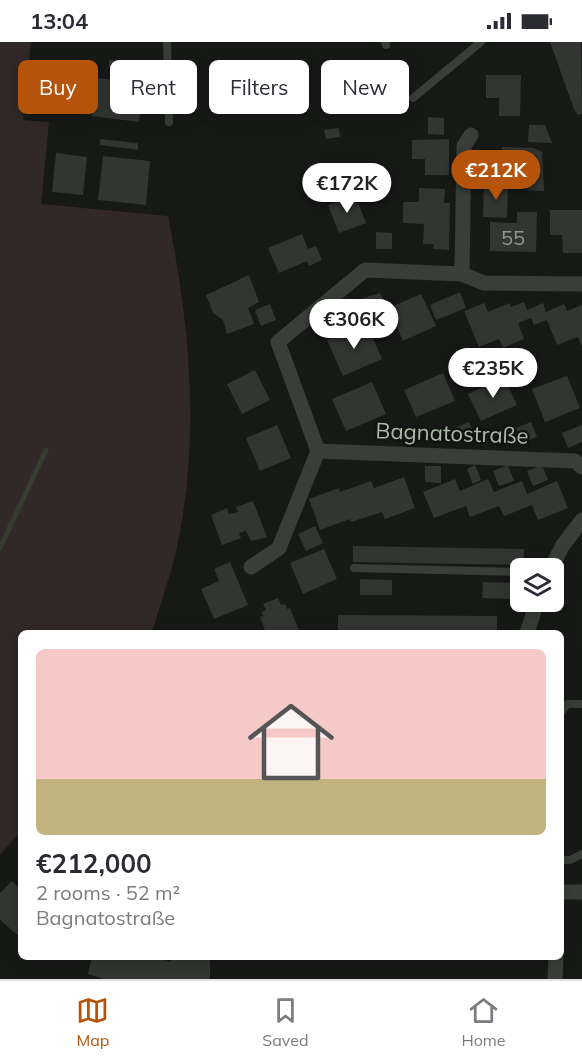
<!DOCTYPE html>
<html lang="en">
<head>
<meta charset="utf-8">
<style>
  :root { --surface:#fff; --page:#f2f2f3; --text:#2b2b33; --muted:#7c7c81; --line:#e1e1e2; --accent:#b45309 }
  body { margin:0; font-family:Mulish,sans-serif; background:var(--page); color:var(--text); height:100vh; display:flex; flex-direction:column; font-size:22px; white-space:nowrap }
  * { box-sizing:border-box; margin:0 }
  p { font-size:20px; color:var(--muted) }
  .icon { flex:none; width:33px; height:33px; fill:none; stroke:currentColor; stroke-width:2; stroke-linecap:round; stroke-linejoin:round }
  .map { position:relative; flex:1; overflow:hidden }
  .side { position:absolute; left:18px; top:588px; width:546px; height:330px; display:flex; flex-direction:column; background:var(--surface); border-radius:9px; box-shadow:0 3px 15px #0003 }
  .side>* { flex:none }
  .top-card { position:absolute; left:18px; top:18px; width:546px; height:54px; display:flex; gap:12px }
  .buttons { position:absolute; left:510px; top:516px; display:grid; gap:12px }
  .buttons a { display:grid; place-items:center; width:54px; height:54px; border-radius:9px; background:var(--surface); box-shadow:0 3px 15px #0003; font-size:30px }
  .price { position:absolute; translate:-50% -51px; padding:0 14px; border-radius:21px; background:#fff; color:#222; font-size:20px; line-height:39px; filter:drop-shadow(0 2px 3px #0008) }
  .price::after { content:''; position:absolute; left:50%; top:36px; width:18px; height:14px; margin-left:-9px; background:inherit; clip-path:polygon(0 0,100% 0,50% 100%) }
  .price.on { background:var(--accent); color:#fff }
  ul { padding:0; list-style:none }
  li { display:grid; align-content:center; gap:12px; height:318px; padding:0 18px }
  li+li { border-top:2px solid var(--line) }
  li span { display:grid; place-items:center; height:186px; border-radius:9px; color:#555 }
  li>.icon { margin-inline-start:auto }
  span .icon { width:108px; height:108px; fill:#fffc; stroke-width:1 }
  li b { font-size:26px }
  .chip { padding:0 21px; border-radius:9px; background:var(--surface); box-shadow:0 3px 15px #0003; font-size:21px; line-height:54px }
  .chip.on { background:var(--accent); color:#fff }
  .status { display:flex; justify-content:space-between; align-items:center; height:42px; padding:0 30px; background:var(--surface); direction:ltr }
  .status svg { height:16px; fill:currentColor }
  .menu { display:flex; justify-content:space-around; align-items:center; height:84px; border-top:2px solid var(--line); background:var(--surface); font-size:16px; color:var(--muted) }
  .menu a { display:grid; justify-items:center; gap:3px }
  .menu .on { color:var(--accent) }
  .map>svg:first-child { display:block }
</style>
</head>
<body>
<div class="status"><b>13:04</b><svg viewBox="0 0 49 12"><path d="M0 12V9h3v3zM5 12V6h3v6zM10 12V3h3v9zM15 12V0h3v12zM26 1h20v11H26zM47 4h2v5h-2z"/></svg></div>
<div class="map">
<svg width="582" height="937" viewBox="0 0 582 937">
  <rect width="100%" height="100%" fill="#171917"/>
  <path fill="#312827" d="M0,0H31L23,78L49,80L41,162L168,174C189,280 200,387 179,495C173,527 161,559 152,591H21V789L0,813Z"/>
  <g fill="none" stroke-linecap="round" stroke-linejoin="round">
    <polyline stroke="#353d2d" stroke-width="5" points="0,506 46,408"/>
  </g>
  <g fill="#323532">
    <polygon points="550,0 581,0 582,72 578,73 574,67"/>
    <polygon points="109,18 145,21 144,28 109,25"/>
    <polygon points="36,27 83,32 79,70 31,64"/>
    <polygon points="486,33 521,33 520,74 499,74 499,56 486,56"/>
    <polygon points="97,36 144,42 139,80 92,74"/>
    <polygon points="428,75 444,76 444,93 428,92"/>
    <polygon points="529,83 545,83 552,101 528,100"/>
    <polygon points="339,86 340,95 326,97 324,88"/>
    <polygon points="100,97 138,101 138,108 100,103"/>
    <polygon points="449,97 449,133 425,133 425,117 412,117 412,98"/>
    <polygon points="502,105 534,106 542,110 544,149 527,148 527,132 501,131"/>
    <polygon points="56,111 87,115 83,153 52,150"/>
    <polygon points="103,114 150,119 146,163 98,158"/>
    <polygon points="484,142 508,143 507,176 483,175"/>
    <polygon points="419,146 445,147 444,161 450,161 449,208 433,207 434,202 423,202 424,182 403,181 403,160 419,160"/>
    <polygon points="355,153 366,181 339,191 328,163"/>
    <polygon points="550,168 582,168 582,211 563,211 562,193 550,193"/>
    <polygon points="517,170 537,170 536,210 490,209 490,180 517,181"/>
    <polygon points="376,190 392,191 392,207 376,207"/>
    <polygon points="302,192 308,207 316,204 322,218 309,224 307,219 279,231 268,206"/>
    <polygon points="249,233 259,260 248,266 254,282 227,292 223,278 213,271 206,253"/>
    <polygon points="460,250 466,266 436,278 430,263"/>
    <polygon points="380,251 387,266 357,276 350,260"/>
    <polygon points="421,252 436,284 403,299 389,266"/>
    <polygon points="524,260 527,268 543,261 546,270 564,262 567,269 582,263 582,305 578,295 557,303 547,278 534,283 531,276 518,281 524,297 503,306 499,297 479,305 464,269 484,261 488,270 510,261 511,265"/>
    <polygon points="270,262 276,278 261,284 255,268"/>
    <polygon points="366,281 382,317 343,334 327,298"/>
    <polygon points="255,328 270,358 242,372 227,342"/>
    <polygon points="443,331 455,359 416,375 404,348"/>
    <polygon points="567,334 580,366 545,380 532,347"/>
    <polygon points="504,335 517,363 481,379 468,352"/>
    <polygon points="372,340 386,372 346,389 332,357"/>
    <polygon points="469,380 475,395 460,401 454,386"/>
    <polygon points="531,380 537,395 522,401 516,386"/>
    <polygon points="277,383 291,416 260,429 246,396"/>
    <polygon points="582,383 582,400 568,406 562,391"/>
    <polygon points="475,423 481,438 473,442 467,427"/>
    <polygon points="508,423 514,439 499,444 493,429"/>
    <polygon points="542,423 548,438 533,444 527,429"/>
    <polygon points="425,424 441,424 441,441 425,440"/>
    <polygon points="404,435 415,466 385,477 382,470 351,480 350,477 320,488 309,457 339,446 340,450 371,439 374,446"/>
    <polygon points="455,437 460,449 488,437 494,450 522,439 527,452 557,439 568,466 538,478 532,463 504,474 499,464 470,475 466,464 434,476 423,450"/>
    <polygon points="253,459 267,495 251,499 246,489 239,491 241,496 222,503 211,473 227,466 229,472 238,470 236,465"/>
    <polygon points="315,484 323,501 306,509 298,492"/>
    <polygon points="353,504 524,507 523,523 353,520"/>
    <polygon points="324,507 337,537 303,552 290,521"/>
    <polygon points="230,520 248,563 214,577 201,547 219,539 214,527"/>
    <polygon points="360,537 392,538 392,553 360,553"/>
    <polygon points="483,540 515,541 514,557 482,556"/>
    <polygon points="278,556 281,563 285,562 287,567 290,566 300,591 266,591 260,575 263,574 262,570 266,568 263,562"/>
    <polygon points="338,573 497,574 497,591 338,591"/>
    <polygon points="12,839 21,848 21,896 0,878 0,851"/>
    <polygon points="92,915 153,915 171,920 171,916 210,918 210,937 104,937 88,932"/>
  </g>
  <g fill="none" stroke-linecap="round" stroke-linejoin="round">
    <g stroke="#393e38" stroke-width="8">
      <polyline points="167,0 169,80"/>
      <polyline points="385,0 386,3"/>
      <polyline points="413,56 481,0"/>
      <polyline points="354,526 520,530"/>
      <polyline points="561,671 567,662 582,662"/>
      <polyline points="561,818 570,818 582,812"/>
    </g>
    <g stroke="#393e38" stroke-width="15">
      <polyline points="471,93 464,104 462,232 484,241 582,242"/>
      <polyline points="318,409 575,419 582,425"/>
      <polyline points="251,525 279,506 318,409 278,300 365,228 462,232"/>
      <polyline points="551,526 563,503 582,478"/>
      <polyline points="527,591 537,560"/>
      <polyline points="561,850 582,850"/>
      <polyline points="555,937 556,915"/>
    </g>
  </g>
  <g text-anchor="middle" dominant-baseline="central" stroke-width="5" stroke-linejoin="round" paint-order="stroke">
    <g font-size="20" fill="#8e988c">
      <text x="513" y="195">55</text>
    </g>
    <g font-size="22" fill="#adb9aa" stroke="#121412">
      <text transform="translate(452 391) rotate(2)">Bagnatostraße</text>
    </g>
  </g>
</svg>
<div class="buttons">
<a><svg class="icon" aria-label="layers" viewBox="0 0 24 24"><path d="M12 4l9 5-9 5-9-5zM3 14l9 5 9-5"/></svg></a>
</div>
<b class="price on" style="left:496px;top:159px">€212K</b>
<b class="price" style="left:347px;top:172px">€172K</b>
<b class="price" style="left:354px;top:308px">€306K</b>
<b class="price" style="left:493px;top:357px">€235K</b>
<div class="top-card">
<a class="chip on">Buy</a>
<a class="chip">Rent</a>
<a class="chip">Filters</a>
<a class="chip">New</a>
</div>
<section class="side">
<ul>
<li><span style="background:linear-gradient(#f6c9c9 70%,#c2b280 0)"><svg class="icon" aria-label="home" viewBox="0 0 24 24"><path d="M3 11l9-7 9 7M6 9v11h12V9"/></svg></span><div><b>€212,000</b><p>2 rooms · 52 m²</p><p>Bagnatostraße</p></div></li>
</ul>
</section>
</div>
<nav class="menu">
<a class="on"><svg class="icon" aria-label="map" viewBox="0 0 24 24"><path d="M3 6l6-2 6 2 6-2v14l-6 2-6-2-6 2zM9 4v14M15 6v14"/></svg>Map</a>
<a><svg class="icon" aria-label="saved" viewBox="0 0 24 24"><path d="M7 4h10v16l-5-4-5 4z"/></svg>Saved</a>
<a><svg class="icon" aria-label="home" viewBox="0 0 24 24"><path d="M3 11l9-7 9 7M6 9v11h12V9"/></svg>Home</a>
</nav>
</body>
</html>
